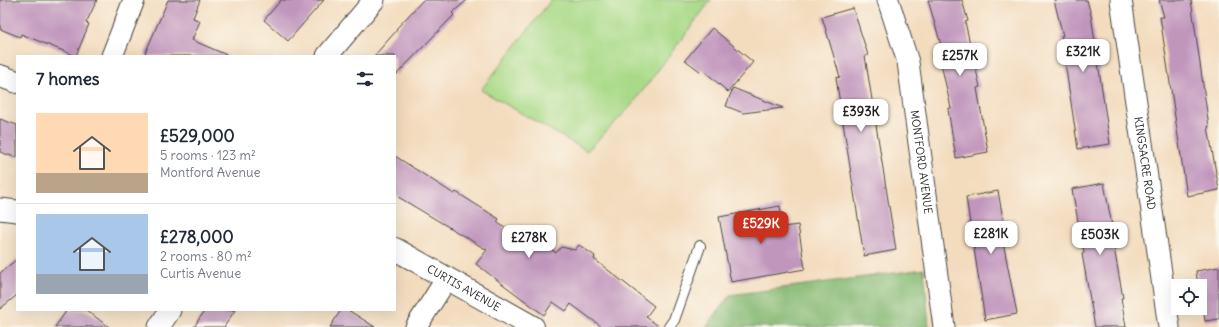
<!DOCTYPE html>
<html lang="en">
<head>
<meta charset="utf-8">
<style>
  :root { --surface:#fff; --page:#f2f2f3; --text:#1f2937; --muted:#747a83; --line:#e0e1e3; --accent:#c8321e }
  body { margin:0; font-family:Delius,sans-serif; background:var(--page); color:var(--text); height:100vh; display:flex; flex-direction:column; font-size:15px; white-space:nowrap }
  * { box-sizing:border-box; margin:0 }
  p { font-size:13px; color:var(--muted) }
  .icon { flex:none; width:22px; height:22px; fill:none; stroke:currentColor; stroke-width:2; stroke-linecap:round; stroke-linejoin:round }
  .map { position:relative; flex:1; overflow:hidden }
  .details { position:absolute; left:16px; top:55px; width:380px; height:256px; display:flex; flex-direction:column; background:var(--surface); border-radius:0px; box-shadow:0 4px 16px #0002 }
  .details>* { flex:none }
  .fabs { position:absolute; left:1171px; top:279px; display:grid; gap:8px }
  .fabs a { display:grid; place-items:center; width:36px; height:36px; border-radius:0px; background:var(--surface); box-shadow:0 4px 16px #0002; font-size:20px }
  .price { position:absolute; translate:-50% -34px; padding:0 9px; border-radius:8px; background:#fff; color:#222; font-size:13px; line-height:26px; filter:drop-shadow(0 1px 2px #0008) }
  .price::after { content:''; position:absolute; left:50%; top:24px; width:12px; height:9px; margin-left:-6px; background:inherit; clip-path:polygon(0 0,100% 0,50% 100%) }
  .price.on { background:var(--accent); color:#fff }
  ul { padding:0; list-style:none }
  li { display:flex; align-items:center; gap:12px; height:100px; padding:0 20px }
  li+li { border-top:1px solid var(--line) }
  li span { display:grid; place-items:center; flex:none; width:112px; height:80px; border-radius:0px; color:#555 }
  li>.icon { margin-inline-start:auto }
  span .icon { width:48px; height:48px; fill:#fffc; stroke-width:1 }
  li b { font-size:17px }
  h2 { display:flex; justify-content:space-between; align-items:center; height:48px; padding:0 20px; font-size:17px }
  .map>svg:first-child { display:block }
</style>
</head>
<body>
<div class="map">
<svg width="1219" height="327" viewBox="0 0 1219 327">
  <rect width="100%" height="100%" fill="#fbf7ec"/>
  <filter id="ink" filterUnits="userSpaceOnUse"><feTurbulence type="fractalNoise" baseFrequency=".025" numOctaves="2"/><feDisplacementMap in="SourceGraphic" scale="8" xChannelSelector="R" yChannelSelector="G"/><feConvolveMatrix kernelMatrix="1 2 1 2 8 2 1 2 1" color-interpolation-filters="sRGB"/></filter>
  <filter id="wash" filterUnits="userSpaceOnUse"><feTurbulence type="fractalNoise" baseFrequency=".012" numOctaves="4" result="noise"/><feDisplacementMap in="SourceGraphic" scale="16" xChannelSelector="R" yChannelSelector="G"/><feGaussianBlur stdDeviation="0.9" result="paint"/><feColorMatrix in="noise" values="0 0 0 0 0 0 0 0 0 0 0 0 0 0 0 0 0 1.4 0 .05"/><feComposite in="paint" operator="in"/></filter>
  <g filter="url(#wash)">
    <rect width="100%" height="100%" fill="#f3dcbe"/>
    <polygon fill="#a9da88" stroke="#6a825a" points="551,0 711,0 631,106 587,151 481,90"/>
    <polygon fill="#86ba74" stroke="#587250" points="924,269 929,327 706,327 730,295"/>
    <g id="blocks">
      <g fill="#c196bd">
        <polygon points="0,0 97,0 86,23 89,24 76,56 21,34 20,37 0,29"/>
        <polygon points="168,0 200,0 193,18 200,21 192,40 229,56 144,56"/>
        <polygon points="281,0 324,0 288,41 264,20"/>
        <polygon points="423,0 467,0 452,13 454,15 395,76 395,56 374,56 397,30 396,29"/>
        <polygon points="928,0 962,0 968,21 965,22 980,87 977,88 988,152 956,158 948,109 951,108 937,46 941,45"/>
        <polygon points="1054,0 1087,0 1091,15 1110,144 1078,149 1061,36 1063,36"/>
        <polygon points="1159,0 1191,0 1209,127 1208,127 1219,190 1187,196 1160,17 1164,17"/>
        <polygon points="853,8 868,55 865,56 896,250 864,256 836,78 840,77 822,17"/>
        <polygon points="712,28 753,62 728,92 703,70 701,72 685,60"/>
        <polygon points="733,88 783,108 743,113 726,106"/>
        <polygon points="0,119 17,125 17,158 0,152"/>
        <polygon points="395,156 454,194 456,192 499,219 497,222 530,247 536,238 556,253 561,247 575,250 579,245 595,256 594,259 654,306 646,317 660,327 602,327 571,304 566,311 553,302 544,315 476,264 487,250 395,195"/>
        <polygon points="1104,183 1113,231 1111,231 1123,298 1121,298 1126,327 1095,327 1082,254 1084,253 1072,189"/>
        <polygon points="998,191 1007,241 1003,242 1017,314 985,320 966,197"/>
        <polygon points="780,206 783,227 798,225 805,269 731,282 719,217"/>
        <polygon points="17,259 17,295 0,309 0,273"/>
        <polygon points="1219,267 1219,319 1205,321 1200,286 1198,286 1196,271"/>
        <polygon points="67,310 86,310 109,327 55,327"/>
        <polygon points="205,310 235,310 224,327 194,327"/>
        <polygon points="341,310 348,310 375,327 330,327"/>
      </g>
    </g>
  </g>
  <g filter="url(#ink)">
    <use href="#blocks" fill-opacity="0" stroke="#494641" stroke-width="1"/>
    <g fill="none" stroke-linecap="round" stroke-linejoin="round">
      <g stroke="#494641" stroke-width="12">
        <polyline id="service" points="669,327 674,320 700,246"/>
      </g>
      <g stroke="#494641" stroke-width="23">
        <g id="minor">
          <path id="s1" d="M888,0L908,62L944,327"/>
          <path id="s2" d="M1121,0L1169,327"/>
          <polyline points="112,56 134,0"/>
          <polyline points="327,56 374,0"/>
          <polyline points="0,209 17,211"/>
          <polyline points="159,327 170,310"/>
          <polyline points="416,327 447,278"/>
        </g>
      </g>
      <g stroke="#494641" stroke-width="24">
        <g id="tertiary">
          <polyline points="0,76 17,82"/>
          <path id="s3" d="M395,249L533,327"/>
        </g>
      </g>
      <use href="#service" stroke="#fff" stroke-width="10"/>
      <use href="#minor" stroke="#fff" stroke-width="21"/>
      <use href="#tertiary" stroke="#fff" stroke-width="22"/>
    </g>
  </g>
  <g text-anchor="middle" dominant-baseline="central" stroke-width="4" stroke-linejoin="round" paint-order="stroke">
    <g font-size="11" fill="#2b2b2b" stroke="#fbf7ec">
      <text stroke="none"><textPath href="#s1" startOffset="166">MONTFORD AVENUE</textPath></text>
      <text stroke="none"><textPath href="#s2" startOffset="165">KINGSACRE ROAD</textPath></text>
      <text stroke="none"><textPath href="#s3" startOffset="79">CURTIS AVENUE</textPath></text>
    </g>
  </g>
</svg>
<div class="fabs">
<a><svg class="icon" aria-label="locate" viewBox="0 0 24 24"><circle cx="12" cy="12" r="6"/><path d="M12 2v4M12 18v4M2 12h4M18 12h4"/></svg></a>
</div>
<b class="price" style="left:1083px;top:73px">£321K</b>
<b class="price" style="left:960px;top:77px">£257K</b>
<b class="price" style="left:861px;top:133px">£393K</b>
<b class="price on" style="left:761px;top:245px">£529K</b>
<b class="price" style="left:991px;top:255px">£281K</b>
<b class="price" style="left:1100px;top:256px">£503K</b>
<b class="price" style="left:529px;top:259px">£278K</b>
<section class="details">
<h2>7 homes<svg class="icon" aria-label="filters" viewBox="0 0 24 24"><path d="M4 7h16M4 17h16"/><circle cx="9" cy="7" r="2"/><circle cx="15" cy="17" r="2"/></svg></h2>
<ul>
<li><span style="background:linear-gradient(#ffd9b3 75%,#b9a48a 0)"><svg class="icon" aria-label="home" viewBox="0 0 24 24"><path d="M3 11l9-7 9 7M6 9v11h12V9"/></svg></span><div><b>£529,000</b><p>5 rooms · 123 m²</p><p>Montford Avenue</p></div></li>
<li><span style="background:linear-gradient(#a9c7e8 75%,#9aa5b1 0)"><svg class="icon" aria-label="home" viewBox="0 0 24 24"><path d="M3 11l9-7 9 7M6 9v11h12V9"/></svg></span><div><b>£278,000</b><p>2 rooms · 80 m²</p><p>Curtis Avenue</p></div></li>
</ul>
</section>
</div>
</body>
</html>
